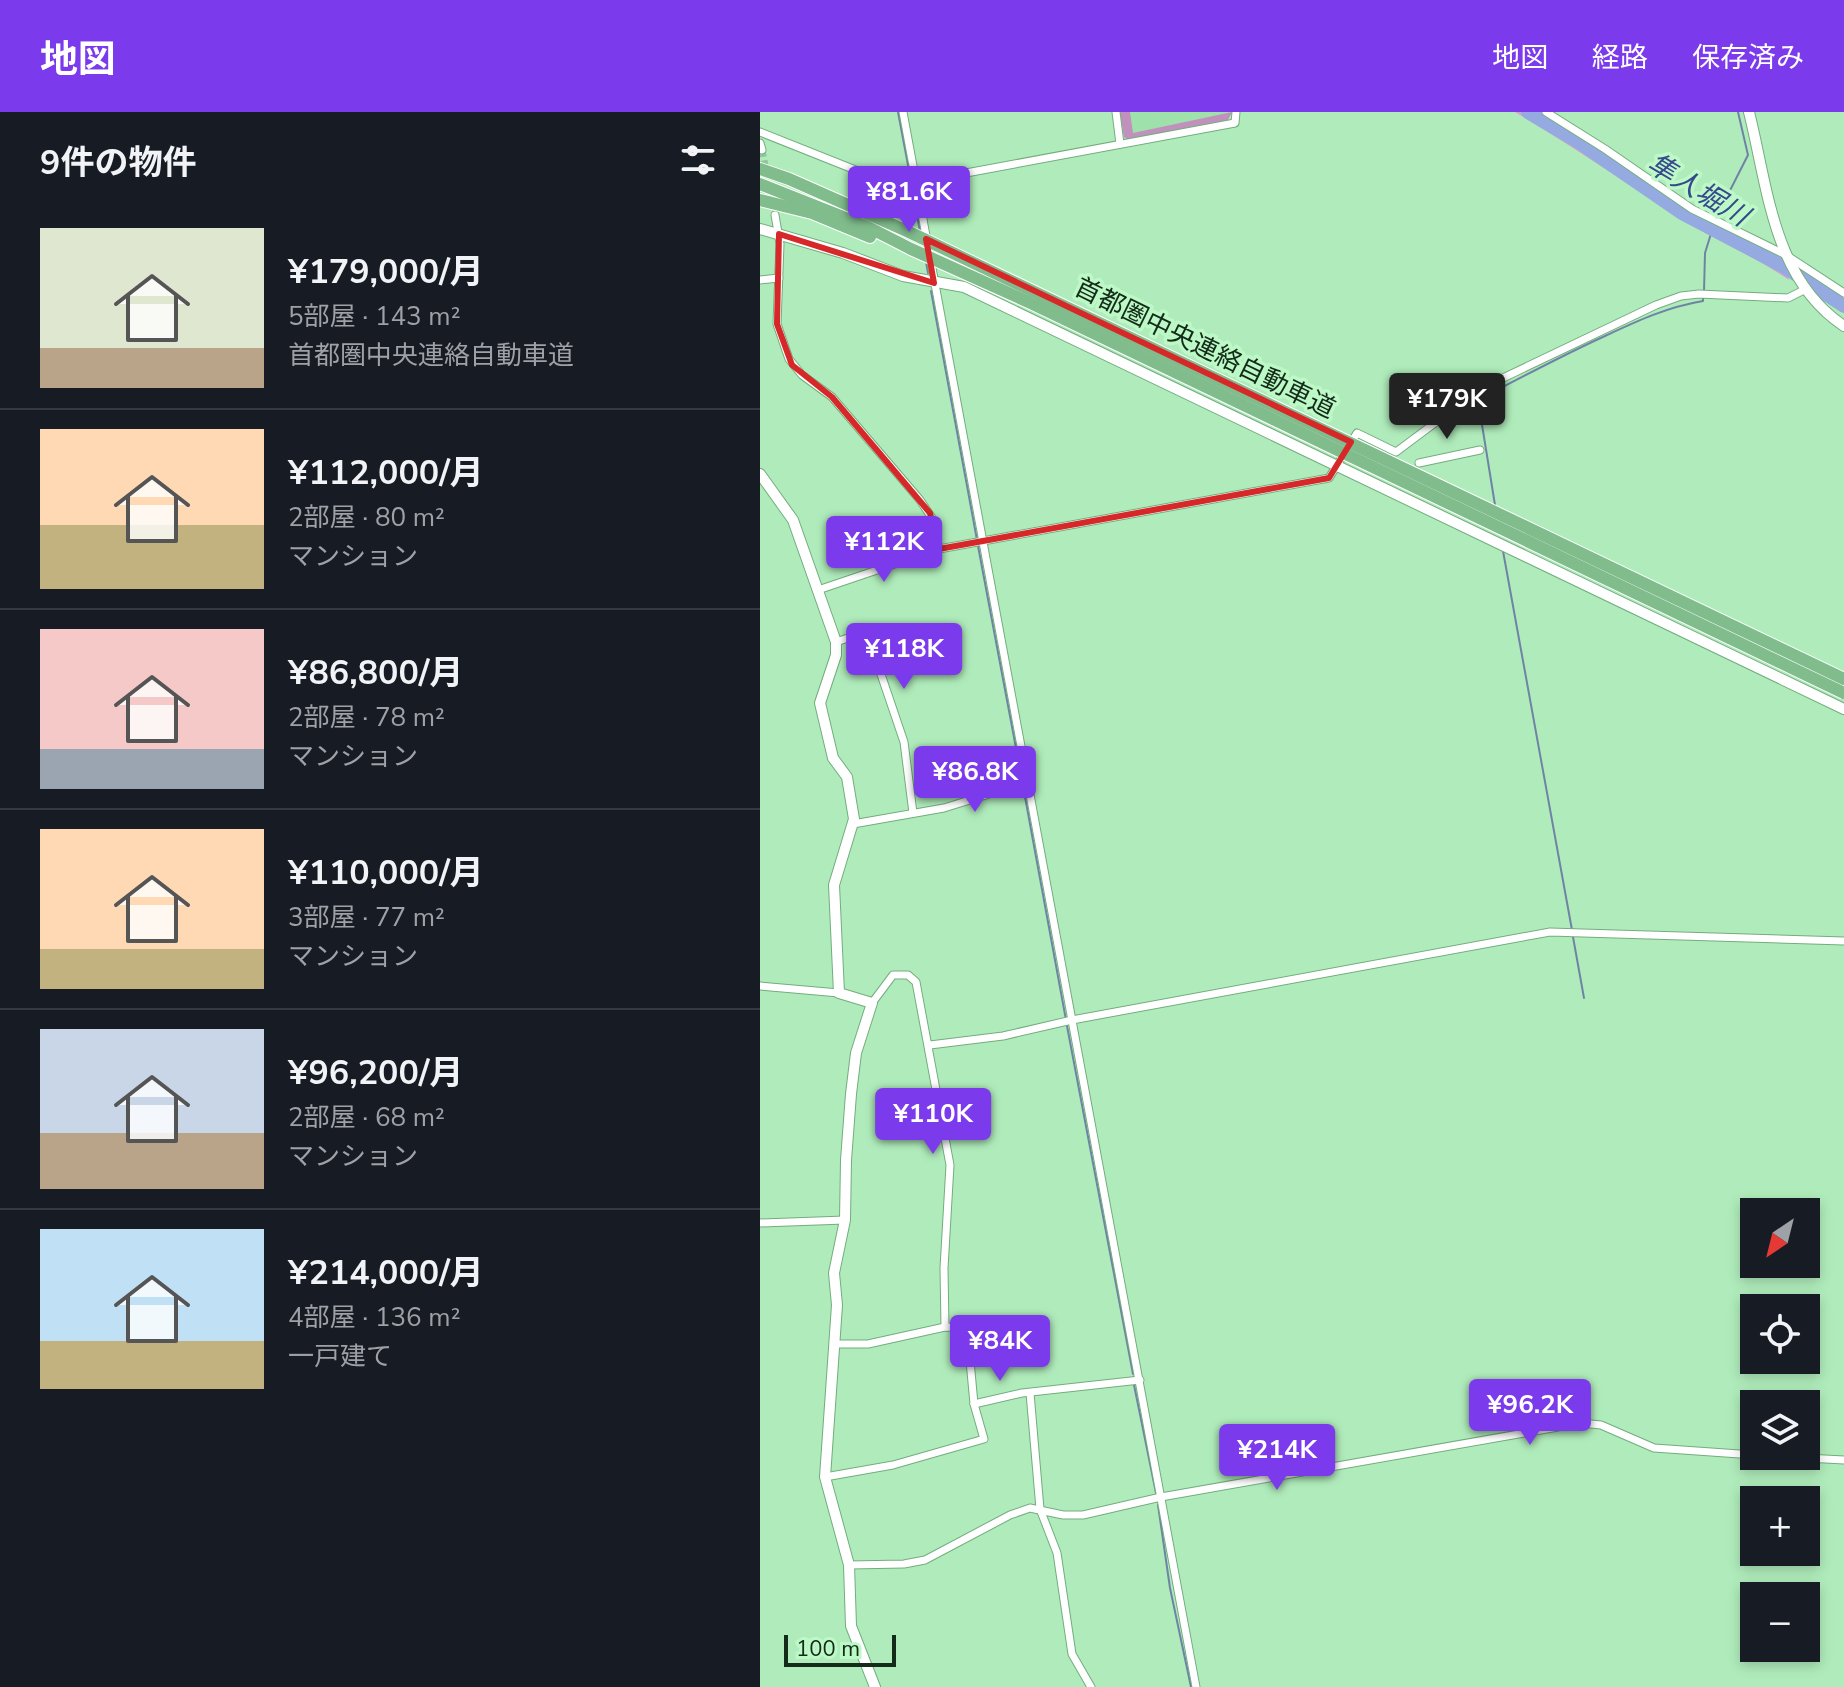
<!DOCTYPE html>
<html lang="ja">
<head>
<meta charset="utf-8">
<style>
  :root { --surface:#171b24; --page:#20242c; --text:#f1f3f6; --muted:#9ea1a6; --line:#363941; --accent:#7c3aed }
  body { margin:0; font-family:"Nunito Sans","Noto Sans JP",sans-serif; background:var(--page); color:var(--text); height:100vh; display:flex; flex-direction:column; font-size:30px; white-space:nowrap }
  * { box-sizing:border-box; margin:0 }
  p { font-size:26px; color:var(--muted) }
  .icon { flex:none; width:44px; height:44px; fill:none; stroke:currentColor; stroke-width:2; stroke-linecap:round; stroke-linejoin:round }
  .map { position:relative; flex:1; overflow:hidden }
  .panel { display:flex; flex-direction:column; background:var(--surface); width:760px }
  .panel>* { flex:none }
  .needle { width:52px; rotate:215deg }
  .fabs { position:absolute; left:980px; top:1086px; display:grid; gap:16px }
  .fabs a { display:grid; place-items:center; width:80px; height:80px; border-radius:0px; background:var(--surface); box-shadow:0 4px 12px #0003; font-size:40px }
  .scale { position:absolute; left:24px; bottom:20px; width:112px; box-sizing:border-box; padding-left:8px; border:4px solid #132b18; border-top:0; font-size:22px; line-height:28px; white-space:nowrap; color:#132b18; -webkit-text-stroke:6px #bdf9c7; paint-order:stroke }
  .price { position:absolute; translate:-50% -68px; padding:0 18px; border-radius:8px; background:var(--accent); color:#fff; font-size:26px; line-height:52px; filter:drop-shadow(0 2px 4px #0008) }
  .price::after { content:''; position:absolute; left:50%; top:48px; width:24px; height:18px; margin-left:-12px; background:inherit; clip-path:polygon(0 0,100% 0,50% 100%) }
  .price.active { background:#222; color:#fff }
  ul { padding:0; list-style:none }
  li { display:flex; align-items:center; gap:24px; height:200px; padding:0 40px }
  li+li { border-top:2px solid var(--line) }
  li span { display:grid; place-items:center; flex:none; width:224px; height:160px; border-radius:0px; color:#555 }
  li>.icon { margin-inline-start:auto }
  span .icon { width:96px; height:96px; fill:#fffc; stroke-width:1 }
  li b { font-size:34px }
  h2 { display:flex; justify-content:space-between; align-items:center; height:96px; padding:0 40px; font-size:34px }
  header { display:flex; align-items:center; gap:48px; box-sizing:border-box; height:112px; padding:0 40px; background:var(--accent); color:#fff }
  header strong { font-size:38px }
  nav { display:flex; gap:44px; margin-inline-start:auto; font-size:28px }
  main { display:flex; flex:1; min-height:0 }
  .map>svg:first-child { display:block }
</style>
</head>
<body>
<header>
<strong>地図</strong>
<nav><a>地図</a><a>経路</a><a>保存済み</a></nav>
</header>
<main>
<section class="panel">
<h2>9件の物件<svg class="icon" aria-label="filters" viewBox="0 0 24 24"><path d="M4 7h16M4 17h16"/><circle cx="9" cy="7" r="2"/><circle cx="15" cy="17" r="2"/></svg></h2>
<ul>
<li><span style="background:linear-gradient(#dfe7d0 75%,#b9a48a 0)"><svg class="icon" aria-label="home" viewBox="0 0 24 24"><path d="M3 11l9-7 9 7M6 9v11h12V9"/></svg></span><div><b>¥179,000/月</b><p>5部屋 · 143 m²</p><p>首都圏中央連絡自動車道</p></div></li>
<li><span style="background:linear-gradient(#ffd9b3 60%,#c2b280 0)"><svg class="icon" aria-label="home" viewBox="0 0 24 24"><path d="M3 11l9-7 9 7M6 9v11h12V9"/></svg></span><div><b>¥112,000/月</b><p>2部屋 · 80 m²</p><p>マンション</p></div></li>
<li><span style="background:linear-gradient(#f6c9c9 75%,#9aa5b1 0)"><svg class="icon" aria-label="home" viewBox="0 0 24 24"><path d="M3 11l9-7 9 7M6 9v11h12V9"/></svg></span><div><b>¥86,800/月</b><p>2部屋 · 78 m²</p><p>マンション</p></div></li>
<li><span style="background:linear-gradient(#ffd9b3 75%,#c2b280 0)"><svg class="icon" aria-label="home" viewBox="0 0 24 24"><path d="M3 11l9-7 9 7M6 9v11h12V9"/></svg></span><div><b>¥110,000/月</b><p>3部屋 · 77 m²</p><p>マンション</p></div></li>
<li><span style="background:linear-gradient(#c9d6e8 65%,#b9a48a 0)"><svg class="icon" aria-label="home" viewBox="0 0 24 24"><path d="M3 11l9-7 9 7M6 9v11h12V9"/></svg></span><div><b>¥96,200/月</b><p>2部屋 · 68 m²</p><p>マンション</p></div></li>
<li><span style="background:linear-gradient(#bfe0f5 70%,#c2b280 0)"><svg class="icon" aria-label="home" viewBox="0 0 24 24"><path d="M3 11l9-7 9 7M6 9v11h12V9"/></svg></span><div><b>¥214,000/月</b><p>4部屋 · 136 m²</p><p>一戸建て</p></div></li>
</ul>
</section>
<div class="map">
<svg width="1084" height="1575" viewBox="0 0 1084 1575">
  <rect width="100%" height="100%" fill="#b0ecbb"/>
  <polygon fill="#9ee1aa" points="360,0 472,0 468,8 367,27 364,25"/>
  <g fill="#d1a2cd">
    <path d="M755,0H764L827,37L923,104L1025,159L1029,168C996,145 960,131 927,110C869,73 814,35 755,0Z"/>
    <polygon points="771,0 779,0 834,32 927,98 1012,141 1021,147 1021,152 925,101 829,35"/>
  </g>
  <polygon fill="#c290bd" points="360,0 370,0 373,21 472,0 468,8 367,27 364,25"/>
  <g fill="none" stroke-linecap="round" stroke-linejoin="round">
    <g stroke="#6f84a5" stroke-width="2">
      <polyline points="138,0 151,69"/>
      <polyline points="152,75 160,120"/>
      <polyline points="956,106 988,43 978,0"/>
      <polyline points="166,150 168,161"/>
      <polyline points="171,179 217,428"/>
      <polyline points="944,180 945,141 954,112"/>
      <path d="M735,393L718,288C760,266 801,244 845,224C877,209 907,195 943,189V186"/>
      <polyline points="218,434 262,668"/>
      <polyline points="743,439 812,818"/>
      <polyline points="263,674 306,908"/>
      <polyline points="813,825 824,886"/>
      <polyline points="307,914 373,1262"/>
      <polyline points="374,1273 396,1381"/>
      <polyline points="398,1393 410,1476 431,1575"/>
    </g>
    <polyline stroke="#96aae2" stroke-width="14" points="768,0 817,29 922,101 1023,154 1084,194"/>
    <polyline stroke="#91c59a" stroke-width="7" stroke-dasharray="7 3.5" stroke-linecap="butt" points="2,38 6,59"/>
    <g stroke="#73ad7e" stroke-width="9">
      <g id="street">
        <polyline points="143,0 436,1575"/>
        <polyline points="356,0 360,32"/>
        <polyline points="786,0 845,37 932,97 1026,143 1084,181"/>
        <polyline points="0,20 103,61 125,74 136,74 475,11 476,0"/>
        <polyline points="0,31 2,38"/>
        <polyline points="15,103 20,132 17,212 29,247 42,263 72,285 160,388 172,406 179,437"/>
        <polyline points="0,168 19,166"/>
        <polyline points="659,351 720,338"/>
        <polyline points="58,478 179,437 569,366 597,321 636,340 711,284 743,266 896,193 921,184 939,182 1028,186 1044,178"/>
        <polyline points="76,530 103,521 109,527 144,630 153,701"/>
        <polyline points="93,712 184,696 268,670"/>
        <polyline points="0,874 79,881"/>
        <polyline points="112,891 133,863 148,863 156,870 190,1053 184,1156 185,1215"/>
        <polyline points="170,933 243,924 312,908 790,820 1084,829"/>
        <polyline points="0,1111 85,1108"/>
        <polyline points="270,1281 280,1397 297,1441 312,1542 331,1575"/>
        <polyline points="214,1292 262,1281 380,1268"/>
        <polyline points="1007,1344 1084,1348"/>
        <polyline points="65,1365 133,1353 224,1327 214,1292 207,1216 185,1215 108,1232 74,1232"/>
        <polyline points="89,1453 144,1452 165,1448 250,1403 270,1396 303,1403 323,1403 401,1385 821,1311 841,1313 894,1336 994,1343"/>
      </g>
    </g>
    <g stroke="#73ad7e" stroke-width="12">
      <g id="secondary">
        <path d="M989,0C1008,76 1013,167 1084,214"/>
        <polyline points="0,117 83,141 143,164 204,175 1084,597"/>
        <polyline points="0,362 33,408 76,530 76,543 60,591 73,646 87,665 94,707 74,773 79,881 112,891 96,941 91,982 86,1048 85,1108 74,1161 77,1193 65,1365 89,1453 91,1514 115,1575"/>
      </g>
    </g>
    <g stroke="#fff" stroke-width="14">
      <g id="highway">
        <polyline points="0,57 29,67 147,119"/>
        <polyline points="0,72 106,114 151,137"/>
        <polyline points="0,88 52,101 110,125"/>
      </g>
    </g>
    <use href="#street" stroke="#fff" stroke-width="7"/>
    <use href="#secondary" stroke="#fff" stroke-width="10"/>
    <use href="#highway" stroke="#80bc8c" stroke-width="12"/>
    <g stroke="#fff" stroke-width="14" stroke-linecap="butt">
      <g id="highway-bridge">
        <polyline points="147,119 1084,567"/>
        <polyline points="151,137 273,192 1084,581"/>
      </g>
    </g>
    <use href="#highway-bridge" stroke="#80bc8c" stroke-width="12"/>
  </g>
  <path fill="none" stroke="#d62828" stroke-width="6" stroke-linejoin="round" d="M19,122L174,171L166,127L591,330L569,366L179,437L170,401L72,285L32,253L17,212Z"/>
  <g text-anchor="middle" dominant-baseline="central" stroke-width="7" stroke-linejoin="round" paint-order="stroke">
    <g font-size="26" fill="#132b18" stroke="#bdf9c7">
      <text transform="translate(445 236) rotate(26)">首都圏中央連絡自動車道</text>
    </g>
    <g font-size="28" font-style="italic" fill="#36498d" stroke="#bdf9c7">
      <text transform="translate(938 78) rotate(31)">隼人堀川</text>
    </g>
  </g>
</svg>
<div class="fabs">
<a><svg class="needle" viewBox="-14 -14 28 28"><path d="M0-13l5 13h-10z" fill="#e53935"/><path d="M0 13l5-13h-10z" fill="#9ea1a6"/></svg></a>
<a><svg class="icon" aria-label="locate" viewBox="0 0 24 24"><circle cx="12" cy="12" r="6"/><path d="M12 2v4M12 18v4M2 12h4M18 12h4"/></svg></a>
<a><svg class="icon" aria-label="layers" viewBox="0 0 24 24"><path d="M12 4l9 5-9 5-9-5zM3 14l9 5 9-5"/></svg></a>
<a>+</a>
<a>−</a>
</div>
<div class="scale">100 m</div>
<b class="price" style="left:149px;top:122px">¥81.6K</b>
<b class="price active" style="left:687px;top:329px">¥179K</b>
<b class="price" style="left:124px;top:472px">¥112K</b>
<b class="price" style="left:144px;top:579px">¥118K</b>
<b class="price" style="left:215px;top:702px">¥86.8K</b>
<b class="price" style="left:173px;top:1044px">¥110K</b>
<b class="price" style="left:240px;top:1271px">¥84K</b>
<b class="price" style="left:770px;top:1335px">¥96.2K</b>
<b class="price" style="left:517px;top:1380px">¥214K</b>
</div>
</main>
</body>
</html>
